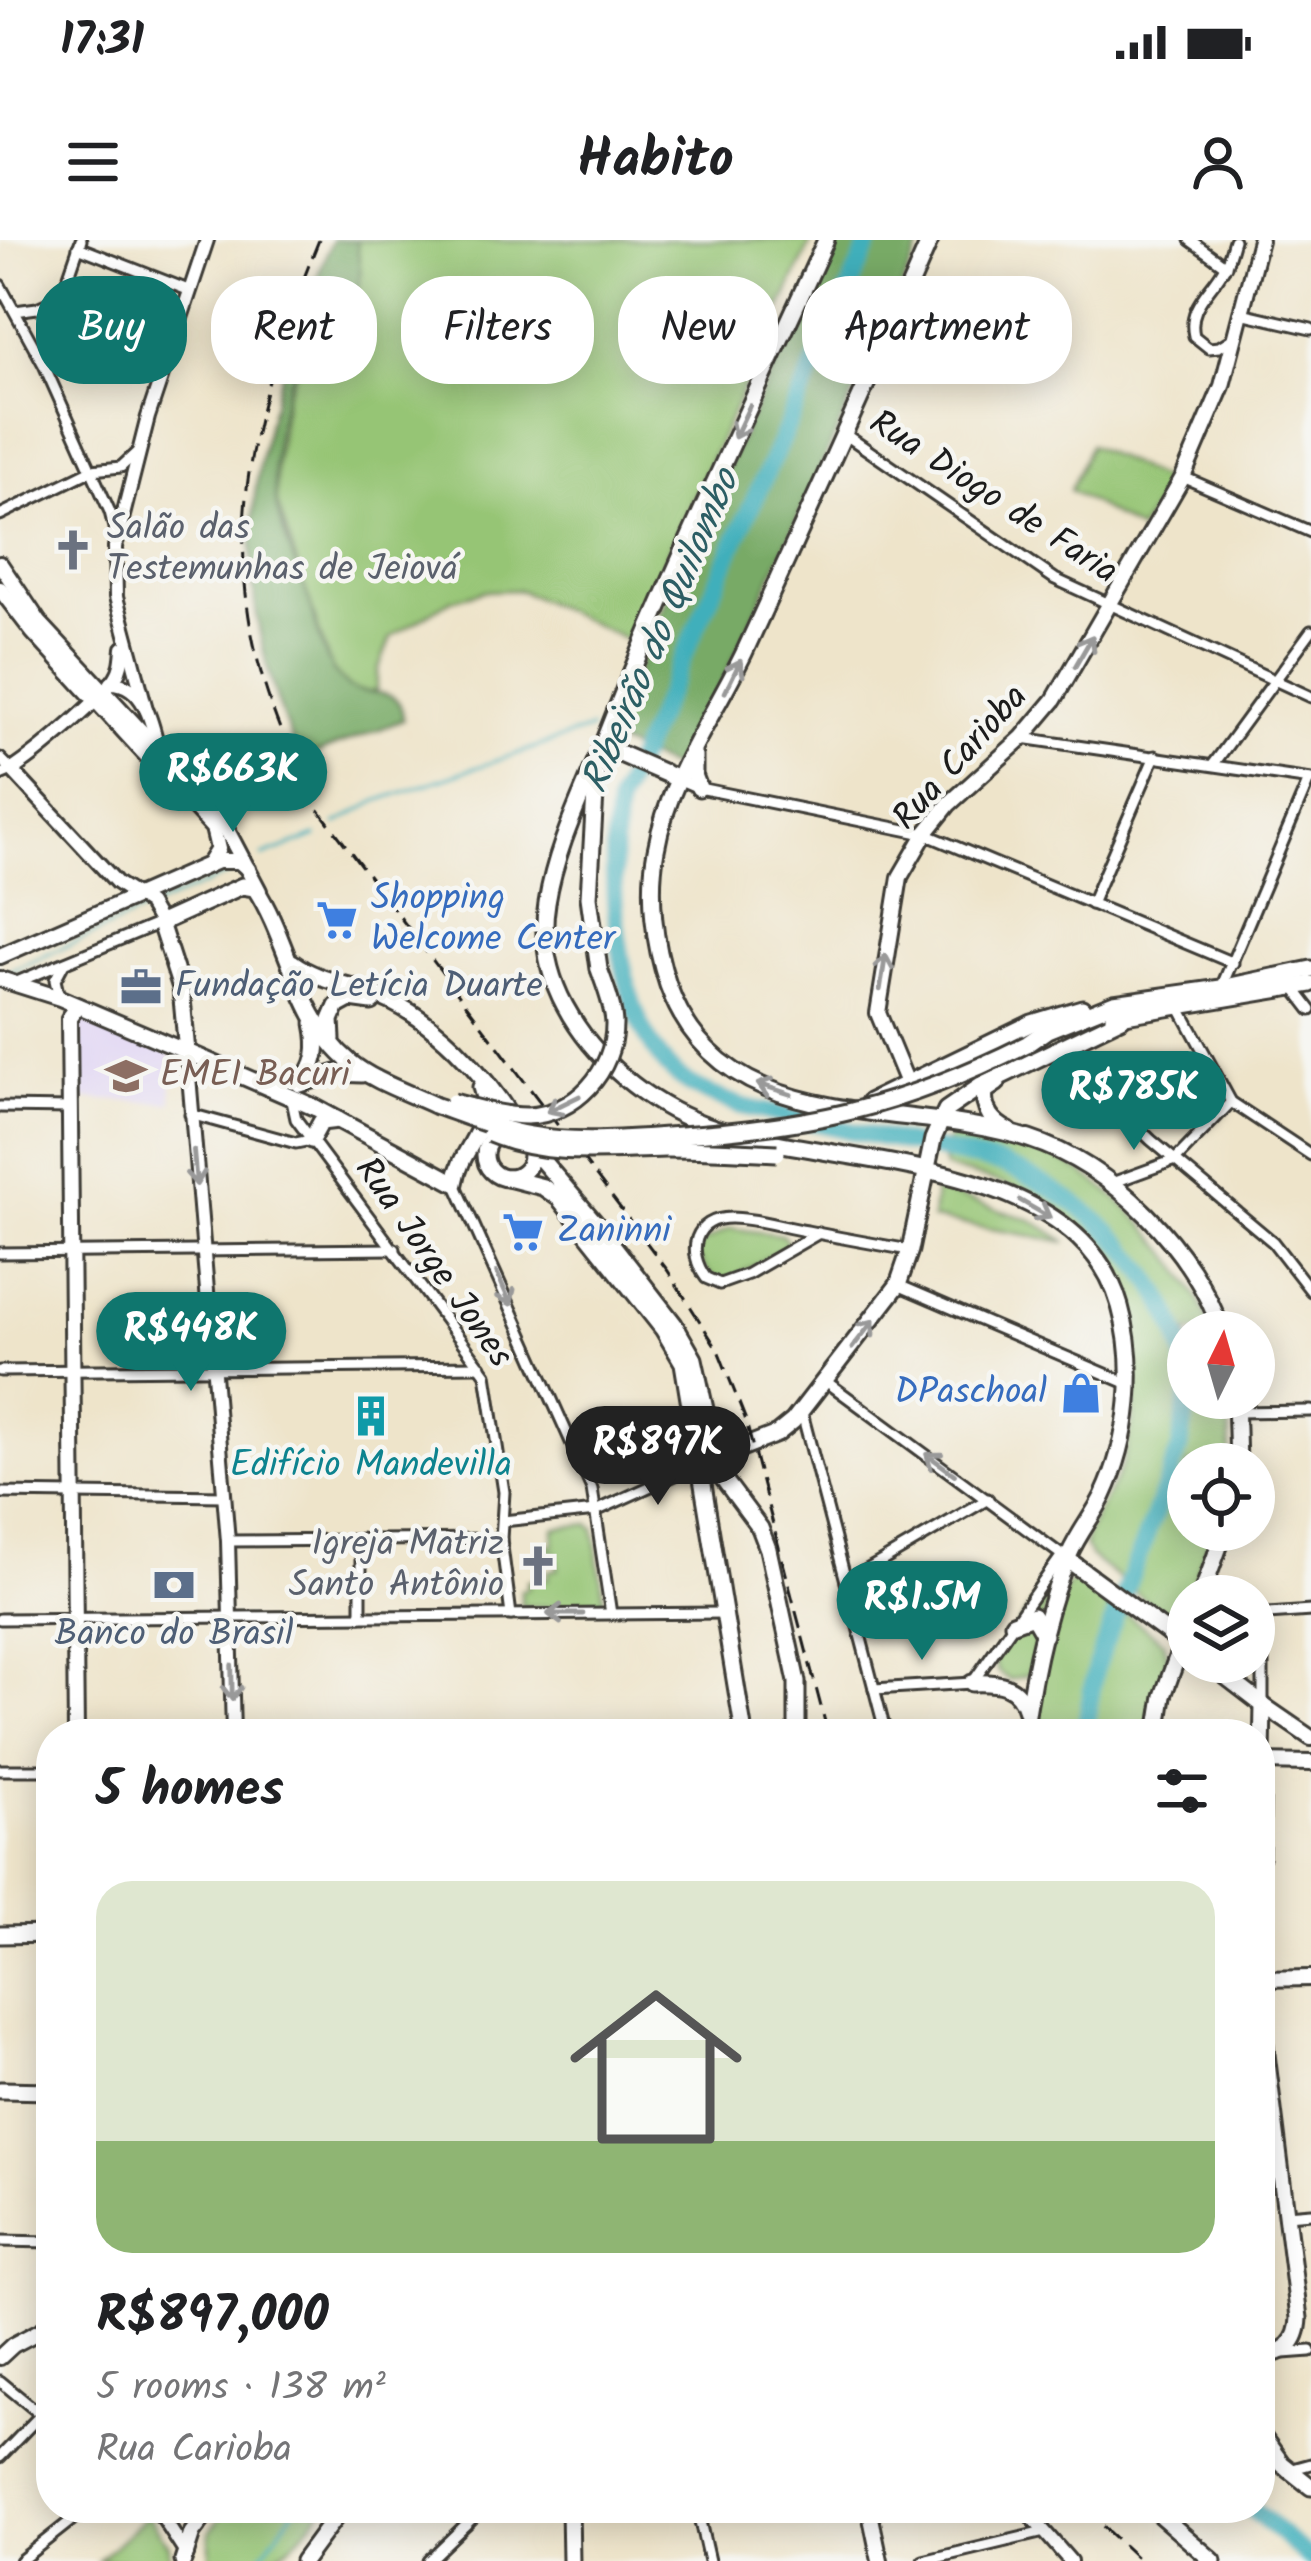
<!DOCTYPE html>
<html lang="en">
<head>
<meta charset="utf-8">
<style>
  :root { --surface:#fff; --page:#f2f2f2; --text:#202124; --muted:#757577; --accent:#0f766e }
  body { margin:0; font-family:Kalam,sans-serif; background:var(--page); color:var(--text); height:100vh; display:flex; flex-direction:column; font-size:45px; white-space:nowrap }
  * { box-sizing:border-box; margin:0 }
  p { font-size:39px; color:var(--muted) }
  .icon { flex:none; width:66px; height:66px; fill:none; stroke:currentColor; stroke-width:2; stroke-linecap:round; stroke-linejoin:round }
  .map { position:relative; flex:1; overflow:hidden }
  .panel { position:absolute; left:36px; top:1479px; width:1239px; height:804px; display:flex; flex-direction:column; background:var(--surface); border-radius:48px; box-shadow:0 6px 30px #0003 }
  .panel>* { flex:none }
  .banner { position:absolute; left:36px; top:36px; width:1239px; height:108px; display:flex; gap:24px }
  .needle { width:78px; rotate:5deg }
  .fabs { position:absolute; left:1167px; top:1071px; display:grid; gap:24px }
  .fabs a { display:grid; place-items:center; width:108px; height:108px; border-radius:50%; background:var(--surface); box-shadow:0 6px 30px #0003; font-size:60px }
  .price { position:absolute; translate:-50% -102px; padding:0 27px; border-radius:42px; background:var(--accent); color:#fff; font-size:39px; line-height:78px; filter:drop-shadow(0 3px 6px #0008) }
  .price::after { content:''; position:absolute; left:50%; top:72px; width:36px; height:27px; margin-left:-18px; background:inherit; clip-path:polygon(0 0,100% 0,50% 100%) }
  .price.selected { background:#222; color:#fff }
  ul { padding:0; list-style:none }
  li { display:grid; align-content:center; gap:24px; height:636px; padding:0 60px }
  li span { display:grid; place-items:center; height:372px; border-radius:36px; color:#555 }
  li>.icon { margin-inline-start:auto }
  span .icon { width:216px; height:216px; fill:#fffc; stroke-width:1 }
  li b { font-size:51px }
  h2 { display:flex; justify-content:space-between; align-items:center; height:144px; padding:0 60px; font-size:51px }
  .tag { padding:0 42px; border-radius:48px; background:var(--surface); box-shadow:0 6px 30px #0003; font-size:42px; line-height:108px }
  .tag.selected { background:var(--accent); color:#fff }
  .status { display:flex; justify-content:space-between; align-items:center; height:84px; padding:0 60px; background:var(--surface); direction:ltr }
  .status svg { height:33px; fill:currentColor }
  header { display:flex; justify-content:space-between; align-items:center; height:156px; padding:0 60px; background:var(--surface); font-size:54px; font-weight:700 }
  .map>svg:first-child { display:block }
</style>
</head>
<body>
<div class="status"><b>17:31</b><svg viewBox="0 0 49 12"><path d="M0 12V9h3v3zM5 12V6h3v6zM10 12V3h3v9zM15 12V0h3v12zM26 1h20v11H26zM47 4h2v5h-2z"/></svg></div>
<header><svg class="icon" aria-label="menu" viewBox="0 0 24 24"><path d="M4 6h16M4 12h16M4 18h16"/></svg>Habito<svg class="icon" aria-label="person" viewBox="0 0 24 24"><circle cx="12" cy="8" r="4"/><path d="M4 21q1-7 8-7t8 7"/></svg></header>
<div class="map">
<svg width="1311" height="2321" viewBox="0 0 1311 2321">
  <rect width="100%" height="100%" fill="#f6f6f2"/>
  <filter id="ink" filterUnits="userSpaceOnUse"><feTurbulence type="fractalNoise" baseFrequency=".00833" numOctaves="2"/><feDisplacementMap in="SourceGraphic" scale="24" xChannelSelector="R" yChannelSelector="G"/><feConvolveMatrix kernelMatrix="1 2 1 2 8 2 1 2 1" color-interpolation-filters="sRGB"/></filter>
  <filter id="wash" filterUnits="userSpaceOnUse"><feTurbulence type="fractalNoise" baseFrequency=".004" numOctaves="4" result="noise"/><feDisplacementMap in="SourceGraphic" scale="48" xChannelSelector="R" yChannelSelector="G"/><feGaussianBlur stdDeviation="2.7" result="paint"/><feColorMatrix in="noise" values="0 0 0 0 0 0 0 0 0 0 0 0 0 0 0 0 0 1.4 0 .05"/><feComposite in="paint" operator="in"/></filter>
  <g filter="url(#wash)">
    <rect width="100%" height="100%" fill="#eee4ca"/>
    <polygon fill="#e0d4f4" points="79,779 170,813 172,863 83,859"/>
    <g fill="#96c574" stroke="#597048" stroke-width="3">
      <polygon points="357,0 812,0 628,400 519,350 484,351 451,360 391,397 378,430 376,450 366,454 352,451 331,428 276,260 276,225 286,155 313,94 343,75"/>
      <polygon points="1090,205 1168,242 1139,291 1070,250"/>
      <path d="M953,895C984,898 1015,900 1044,912C1112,940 1190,1022 1212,1092H1188V1158H1228L1230,1216L1229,1224H1188V1290H1212L1183,1371L1176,1376L1163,1374L1090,1316L1085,1306C1089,1276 1114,1251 1123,1222C1152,1122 1140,1016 1042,961C1012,944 978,937 945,928L940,909Z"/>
      <polygon points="935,950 1032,980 1067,1002 932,979"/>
      <path d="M730,988L782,995L789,1004L728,1041C710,1042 706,1029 697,1014L700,1004Z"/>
      <polygon points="589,1284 594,1288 604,1361 598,1368 521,1366 521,1350 528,1349 527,1341 548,1339 548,1331 558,1329 556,1312 547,1312 546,1305 554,1305 554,1288"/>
      <path d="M1072,1342H1083L1164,1402L1168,1416L1148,1494H1032C1037,1461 1046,1360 1072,1342Z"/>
      <polygon points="1046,1344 1051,1348 1028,1435 1009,1440 998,1432 993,1420"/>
      <path d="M228,2268H323C281,2321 280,2321 210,2321V2292Z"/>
      <polygon points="148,2275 169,2305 170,2321 98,2321"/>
    </g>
    <g fill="#78aa66" stroke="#4a6341" stroke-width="3">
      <path d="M332,0H357C357,14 363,33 359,46C350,77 325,77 311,99C282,141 269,209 276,260C281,296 300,331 311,366C317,385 321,409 331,427C334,433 339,437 343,442C362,463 402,438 403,480L308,517L298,515C214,319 256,188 332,0Z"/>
      <polygon points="833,0 923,0 755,373 701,487 675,529 617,503 612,496 657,379"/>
    </g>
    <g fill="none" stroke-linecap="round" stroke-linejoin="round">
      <g stroke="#3fafbb" stroke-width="3">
        <polyline points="336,584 377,561 590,489"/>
        <polyline points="263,616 316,596"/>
        <polyline points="155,666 228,634"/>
        <polyline points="2,735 146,670"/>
        <polyline points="257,2321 296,2268"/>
      </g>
      <g stroke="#3fafbb" stroke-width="18">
        <path d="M871,0L618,562C607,635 615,769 667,826C686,847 714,856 741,866L1003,925C1094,961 1170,1034 1188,1133"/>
        <polyline points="1084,1494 1096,1426 1180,1208 1188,1158"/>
        <polyline points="1250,2268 1311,2319"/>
      </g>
    </g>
  </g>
  <g filter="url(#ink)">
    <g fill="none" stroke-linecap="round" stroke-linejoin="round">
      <g stroke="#3c3a36" stroke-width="15">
        <g id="minor">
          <polyline points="1190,0 1226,26"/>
          <path d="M1234,0C1231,9 1229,20 1224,28C1211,52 1187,66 1194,96L1209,108L1219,107L1235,97"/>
          <polyline points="78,7 188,50"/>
          <polyline points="0,45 44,125 110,272 116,296"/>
          <polyline points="15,71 37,68 60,58"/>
          <polyline points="1241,73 1311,89"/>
          <polyline points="41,117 81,0"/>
          <polyline points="843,193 1055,339 1311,457"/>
          <polyline points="1183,237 1311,292"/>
          <polyline points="0,275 92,230 121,227 136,213"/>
          <polyline points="1022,498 1311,540"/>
          <polyline points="0,518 12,530 0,535"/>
          <polyline points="1213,525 1311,391"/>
          <polyline points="678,539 699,548 925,594 1233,723"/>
          <polyline points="1091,664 1155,516"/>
          <polyline points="17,742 160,683"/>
          <polyline points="1221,748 1309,540"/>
          <polyline points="1294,748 1311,770"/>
          <polyline points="59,757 55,740 64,723"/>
          <polyline points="1180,768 1231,862 1311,915"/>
          <polyline points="1055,808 1151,900 1273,1002 1311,1051"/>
          <polyline points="291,856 296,879 486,1134 504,1252 501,1299 511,1375"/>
          <polyline points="0,867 71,868"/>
          <polyline points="190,874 296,903 311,900"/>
          <polyline points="455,943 592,1249 611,1374"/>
          <polyline points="1109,944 1175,920 1231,862"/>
          <path d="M819,993L748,1034L720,1044L706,1038C686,1011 694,978 731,978C756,978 782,987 807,991C841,998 875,1004 910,1010"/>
          <polyline points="0,1013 395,1009"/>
          <polyline points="898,1045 1129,1144"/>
          <polyline points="0,1131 481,1126"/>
          <polyline points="827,1142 1067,1319"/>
          <polyline points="1238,1172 1311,1171"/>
          <polyline points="802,1173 886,1494"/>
          <polyline points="0,1253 225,1256"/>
          <polyline points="503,1281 596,1271 700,1224"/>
          <polyline points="361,1299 361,1376"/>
          <polyline points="228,1301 501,1299"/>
          <polyline points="846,1342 988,1259"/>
          <polyline points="1263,1374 1263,1465"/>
          <polyline points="1254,1375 1311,1371"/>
          <polyline points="0,1379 724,1373"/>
          <polyline points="874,1449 972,1443 1062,1315"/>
          <polyline points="0,1530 51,1530"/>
          <polyline points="1286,1975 1311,1973"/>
          <polyline points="0,2001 51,2002"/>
          <polyline points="1284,2113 1311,2111"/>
          <polyline points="0,2141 51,2183"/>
          <polyline points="0,2217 51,2164"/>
          <polyline points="1289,2230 1311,2224"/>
          <polyline points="697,2268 709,2321"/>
          <polyline points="20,2321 87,2268"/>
          <polyline points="428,2321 483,2268"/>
          <polyline points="923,2321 1044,2292"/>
        </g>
      </g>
      <g stroke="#3c3a36" stroke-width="18">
        <g id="tertiary">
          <path d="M123,408C122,419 122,427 116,437C101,460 37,514 12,530L117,643L149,664L160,683"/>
          <path d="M111,443C145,443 153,486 159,513"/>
          <polyline points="146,469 116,357 115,307 148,177 207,0"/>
          <polyline points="187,812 228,1301 233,1494"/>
          <polyline points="150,2268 163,2278 187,2315"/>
          <polyline points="1024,2268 1070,2321"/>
        </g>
      </g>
      <g stroke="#3c3a36" stroke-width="20">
        <g id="secondary">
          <polyline points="0,324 39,382 219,575 259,651"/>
          <polyline points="0,349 33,392 213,588 218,609 208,625"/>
          <polyline points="0,716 217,621 239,621 248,629"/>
          <polyline points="0,739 60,758 187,812"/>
          <polyline points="907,843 878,773 900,637 925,594 949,564 1022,498 1054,460 1183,237 1222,146 1260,0"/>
          <polyline points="1263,1465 1311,1498"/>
          <polyline points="76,1494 69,778 78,766"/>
          <polyline points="1260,1522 1311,1523"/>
          <polyline points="1260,1739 1311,1738"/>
          <polyline points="0,2117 13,2105 51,2085"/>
          <polyline points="869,2268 880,2321"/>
        </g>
      </g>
      <g stroke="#3c3a36" stroke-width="21">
        <g id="primary">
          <path d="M826,0C751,166 671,328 605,498C584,552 556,605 547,663C541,699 548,734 565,766C593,819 647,863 703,884C825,929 1076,910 1120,1066C1137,1126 1130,1199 1103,1256C1093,1276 1078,1294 1069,1315C1046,1367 1032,1438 1024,1494"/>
          <path d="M930,0C870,138 807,276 744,413C713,477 668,539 656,610C648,653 654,704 668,745C723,899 904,858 1029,899C1113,926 1194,1009 1222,1092"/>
          <polyline points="602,506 678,539"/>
          <polyline points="694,516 694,535 699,548"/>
          <polyline points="596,536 589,657 599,729"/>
          <path d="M292,722C317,741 350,744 379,756C435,779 483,832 514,882"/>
          <polyline points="1113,777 1311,744"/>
          <polyline points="332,799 331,780 337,766 350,759 372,762"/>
          <polyline points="1027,804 1047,790 1114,763 1221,748 1311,729"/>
          <path d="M997,843L985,851C982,870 993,883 1009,891"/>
          <polyline points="300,844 336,833 362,834"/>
          <path d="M300,844C318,826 319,807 314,783"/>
          <polyline points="869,862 1032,783 1082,768"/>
          <path d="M434,865C406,852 373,841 350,822C297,779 290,701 255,648L242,646L160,683L181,748L187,812L316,868L455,943C461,905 496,887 481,847"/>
          <circle cx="508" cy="915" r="23"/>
          <polyline points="311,900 321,882 338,880"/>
          <polyline points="528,904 598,986 674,1084 694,1119 719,1233 760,1288 768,1309 797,1442 797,1494"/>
          <polyline points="508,938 543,947 559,958 663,1089 683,1123 744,1494"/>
          <polyline points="1236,1158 1238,1224"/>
          <polyline points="700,1224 777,1194 793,1181 898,1045 910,1010 933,899 946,870 981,846 1122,778"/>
          <polyline points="1067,1319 1188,1408"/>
          <polyline points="1201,1356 1225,1290"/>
          <polyline points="1013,1383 1033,1376 1044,1395"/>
          <polyline points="1207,1422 1263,1465 1260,1618"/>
          <path d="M972,1443C998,1442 1018,1443 1026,1471"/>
          <polyline points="1157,1494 1163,1456 1188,1387"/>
          <polyline points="0,1695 51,1694"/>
          <path d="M1260,1766L1299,2078C1298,2104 1285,2113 1260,2116"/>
          <polyline points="0,1850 51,1851"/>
          <polyline points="1260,2193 1282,2224 1311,2247"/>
          <polyline points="570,2268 571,2321"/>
          <polyline points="1152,2268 1213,2321"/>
          <polyline points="183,2321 192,2293 211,2268"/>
          <polyline points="303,2321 342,2268"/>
        </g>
      </g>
      <use href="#minor" stroke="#fff" stroke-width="9"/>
      <use href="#tertiary" stroke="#fff" stroke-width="12"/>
      <use href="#secondary" stroke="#fff" stroke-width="14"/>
      <use href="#primary" stroke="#fff" stroke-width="15"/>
      <g stroke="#1c1c1c" stroke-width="3" stroke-dasharray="18 9" stroke-linecap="butt">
        <path d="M319,0C234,209 204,364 319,570L668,1031L718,1110L745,1178L825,1482"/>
        <polyline points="1083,2268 1140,2321"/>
      </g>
      <g stroke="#3c3a36" stroke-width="21" stroke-linecap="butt">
        <g id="primary-bridge">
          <path d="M453,862C476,868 502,876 527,876C575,875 615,831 614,783C613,765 605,746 599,729"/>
          <path d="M434,865C465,876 497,889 530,895C575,903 621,899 667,896C810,887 897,869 1027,804"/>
          <path d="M490,894C548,918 604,910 665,909C702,909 740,911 777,913"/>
        </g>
      </g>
      <use href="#primary-bridge" stroke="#fff" stroke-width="15"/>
    </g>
    <defs><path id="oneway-shaft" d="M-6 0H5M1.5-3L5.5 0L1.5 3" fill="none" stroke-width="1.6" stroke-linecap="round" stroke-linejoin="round" transform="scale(3)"/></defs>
    <g stroke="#999">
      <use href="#oneway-shaft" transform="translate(742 182) rotate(115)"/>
      <use href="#oneway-shaft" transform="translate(1084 411) rotate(-60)"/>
      <use href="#oneway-shaft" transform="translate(733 436) rotate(-64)"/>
      <use href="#oneway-shaft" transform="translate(883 732) rotate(-81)"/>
      <use href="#oneway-shaft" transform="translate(774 849) rotate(-162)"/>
      <use href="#oneway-shaft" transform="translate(563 864) rotate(154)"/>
      <use href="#oneway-shaft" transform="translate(195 928) rotate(85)"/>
      <use href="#oneway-shaft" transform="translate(1035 969) rotate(30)"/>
      <use href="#oneway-shaft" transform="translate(504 1049) rotate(66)"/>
      <use href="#oneway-shaft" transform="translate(863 1094) rotate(-52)"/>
      <use href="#oneway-shaft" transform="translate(940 1224) rotate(-144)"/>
      <use href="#oneway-shaft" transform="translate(565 1374) rotate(180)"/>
      <use href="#oneway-shaft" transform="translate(232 1443) rotate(89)"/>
    </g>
  </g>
  <defs>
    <g id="church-bare" transform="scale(3.24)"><path d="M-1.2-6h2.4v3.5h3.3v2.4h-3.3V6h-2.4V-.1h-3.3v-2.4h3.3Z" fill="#6b7280" stroke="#f6f6f2" stroke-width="2.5" paint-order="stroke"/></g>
    <g id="supermarket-bare" transform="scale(3.24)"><path d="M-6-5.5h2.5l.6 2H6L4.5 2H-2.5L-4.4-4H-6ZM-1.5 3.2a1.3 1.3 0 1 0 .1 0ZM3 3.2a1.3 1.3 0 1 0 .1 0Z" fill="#3f7fe0" stroke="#f6f6f2" stroke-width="2.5" paint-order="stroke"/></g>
    <g id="office-bare" transform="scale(3.24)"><path d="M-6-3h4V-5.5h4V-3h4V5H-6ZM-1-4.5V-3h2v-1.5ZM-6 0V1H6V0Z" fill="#5c6f8a" stroke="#f6f6f2" stroke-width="2.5" paint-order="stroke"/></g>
    <g id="school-bare" transform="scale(3.24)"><path d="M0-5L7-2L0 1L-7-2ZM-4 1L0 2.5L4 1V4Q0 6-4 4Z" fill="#8d6e63" stroke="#f6f6f2" stroke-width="2.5" paint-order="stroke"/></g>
    <g id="shop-bare" transform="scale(3.24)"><path d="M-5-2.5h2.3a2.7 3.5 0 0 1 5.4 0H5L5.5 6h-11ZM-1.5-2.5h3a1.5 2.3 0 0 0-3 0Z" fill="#3f7fe0" stroke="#f6f6f2" stroke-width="2.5" paint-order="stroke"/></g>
    <g id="building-bare" transform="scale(3.24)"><path d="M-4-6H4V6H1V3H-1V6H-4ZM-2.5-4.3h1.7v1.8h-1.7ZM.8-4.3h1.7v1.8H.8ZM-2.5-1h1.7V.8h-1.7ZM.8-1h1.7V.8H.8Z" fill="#0f9aa8" stroke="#f6f6f2" stroke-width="2.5" paint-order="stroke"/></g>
    <g id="bank-bare" transform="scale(3.24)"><path d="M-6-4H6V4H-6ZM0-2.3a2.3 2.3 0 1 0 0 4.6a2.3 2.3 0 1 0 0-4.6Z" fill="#5c6f8a" stroke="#f6f6f2" stroke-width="2.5" paint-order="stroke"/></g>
  </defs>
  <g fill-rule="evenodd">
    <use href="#church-bare" x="73" y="310"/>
    <use href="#supermarket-bare" x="337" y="680"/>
    <use href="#office-bare" x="141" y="747"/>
    <use href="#school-bare" x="126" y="836"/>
    <use href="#supermarket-bare" x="523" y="992"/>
    <use href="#shop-bare" x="1081" y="1153"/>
    <use href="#building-bare" x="371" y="1176"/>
    <use href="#church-bare" x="538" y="1326"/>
    <use href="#bank-bare" x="174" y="1345"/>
  </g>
  <g text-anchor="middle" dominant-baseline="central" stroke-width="9" stroke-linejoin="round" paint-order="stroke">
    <g font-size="36" fill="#1c1c1c" stroke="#f6f6f2">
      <text transform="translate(993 258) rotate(33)">Rua Diogo de Faria</text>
      <text transform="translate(961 518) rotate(-48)">Rua Carioba</text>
      <text transform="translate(433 1023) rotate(55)">Rua Jorge Jones</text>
    </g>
    <g font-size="36" fill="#5b616d" stroke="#f6f6f2" text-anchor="start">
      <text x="107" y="289">Salão das<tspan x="107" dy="41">Testemunhas de Jeiová</tspan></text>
      <text x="504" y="1305" text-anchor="end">Igreja Matriz<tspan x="504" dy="41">Santo Antônio</tspan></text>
    </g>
    <g font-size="36" fill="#366cbe" stroke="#f6f6f2" text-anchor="start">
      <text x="371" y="659">Shopping<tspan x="371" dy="41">Welcome Center</tspan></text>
      <text x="557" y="992">Zaninni</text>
      <text x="1047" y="1153" text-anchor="end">DPaschoal</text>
    </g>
    <g font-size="36" fill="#4e5e75" stroke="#f6f6f2" text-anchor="start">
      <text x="175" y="747">Fundação Letícia Duarte</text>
      <text x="174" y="1395" text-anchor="middle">Banco do Brasil</text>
    </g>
    <g font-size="36" fill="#785e54" stroke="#f6f6f2" text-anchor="start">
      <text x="160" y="836">EMEI Bacuri</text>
    </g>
    <g font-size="36" fill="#0d838f" stroke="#f6f6f2">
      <text x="371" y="1226">Edifício Mandevilla</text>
    </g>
    <g font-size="39" font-style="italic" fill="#2c5e64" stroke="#f6f6f2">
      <text transform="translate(662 392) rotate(-67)">Ribeirão do Quilombo</text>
    </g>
  </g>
</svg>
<div class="fabs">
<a><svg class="needle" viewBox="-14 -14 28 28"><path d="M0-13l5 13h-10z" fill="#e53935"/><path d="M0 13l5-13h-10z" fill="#757577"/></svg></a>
<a><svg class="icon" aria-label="locate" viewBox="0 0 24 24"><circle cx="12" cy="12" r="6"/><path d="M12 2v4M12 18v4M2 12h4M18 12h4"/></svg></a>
<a><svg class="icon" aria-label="layers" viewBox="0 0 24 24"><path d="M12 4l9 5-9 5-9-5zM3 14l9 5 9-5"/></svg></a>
</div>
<b class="price" style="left:233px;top:595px">R$663K</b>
<b class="price" style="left:1134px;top:913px">R$785K</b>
<b class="price" style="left:191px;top:1154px">R$448K</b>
<b class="price selected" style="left:658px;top:1268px">R$897K</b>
<b class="price" style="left:922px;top:1423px">R$1.5M</b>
<div class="banner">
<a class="tag selected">Buy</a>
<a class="tag">Rent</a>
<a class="tag">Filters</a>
<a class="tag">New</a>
<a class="tag">Apartment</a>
</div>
<section class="panel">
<h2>5 homes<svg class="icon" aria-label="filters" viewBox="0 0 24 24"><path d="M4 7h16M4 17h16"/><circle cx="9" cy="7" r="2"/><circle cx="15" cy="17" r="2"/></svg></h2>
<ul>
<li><span style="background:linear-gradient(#dfe7d0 70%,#8fb573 0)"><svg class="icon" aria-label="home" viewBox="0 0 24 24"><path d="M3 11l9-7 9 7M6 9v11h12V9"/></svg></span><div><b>R$897,000</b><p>5 rooms · 138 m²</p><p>Rua Carioba</p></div></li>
</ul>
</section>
</div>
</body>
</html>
